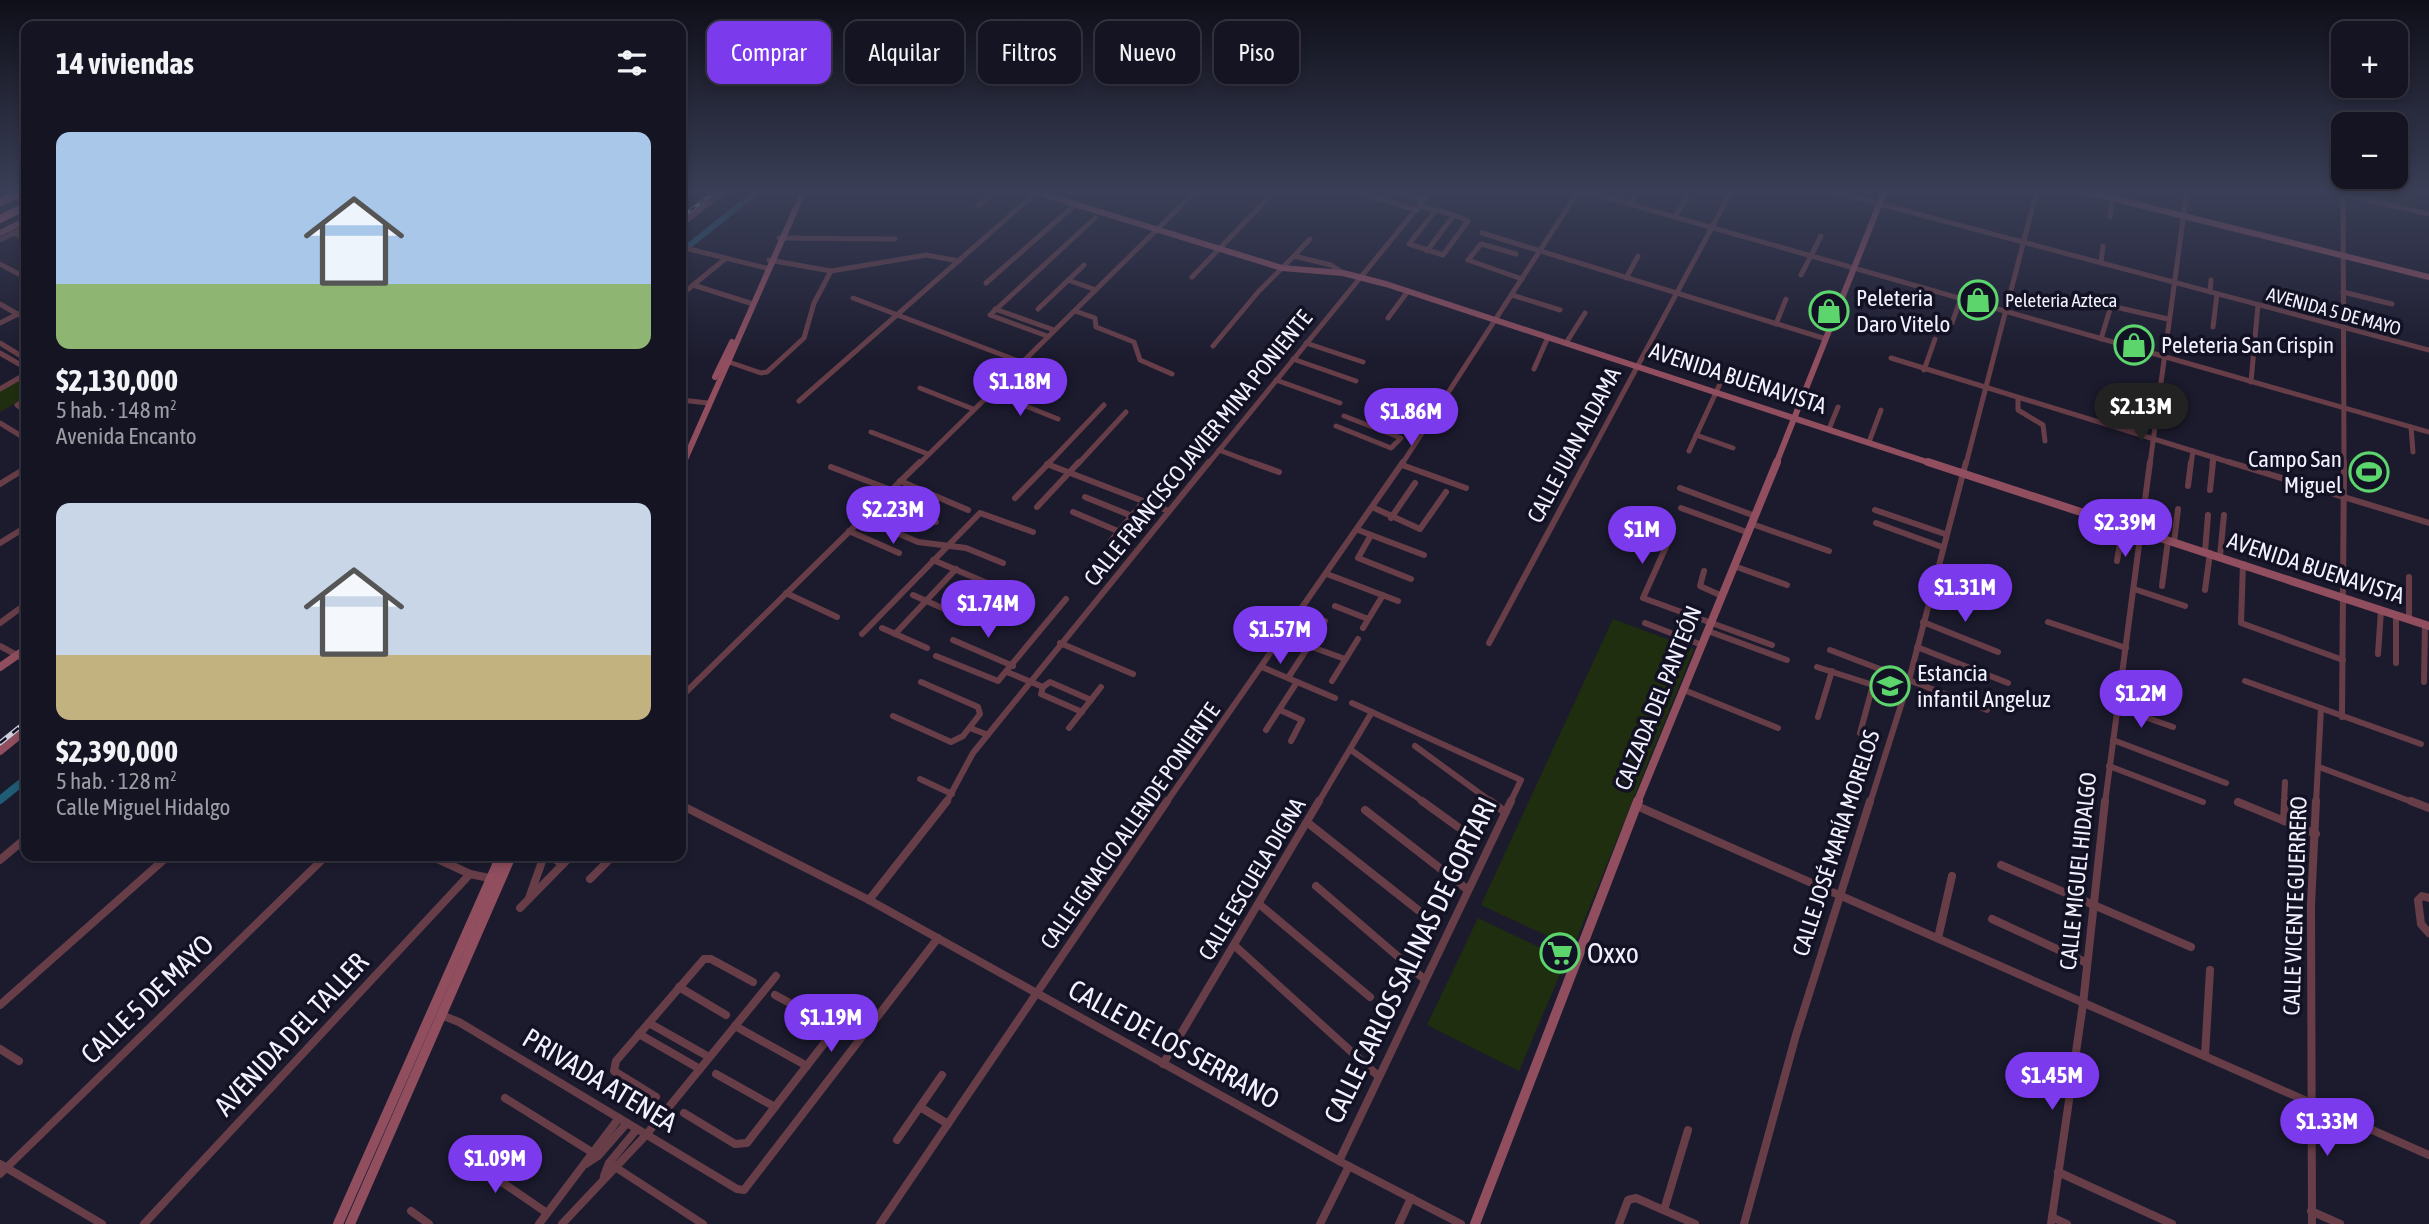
<!DOCTYPE html>
<html lang="es">
<head>
<meta charset="utf-8">
<style>
  :root { --surface:#151422; --page:#1e1d2a; --text:#f1f3f6; --muted:#9d9ea5; --line:#343340; --accent:#7c3aed }
  body { margin:0; font-family:"Asap Condensed",sans-serif; background:var(--page); color:var(--text); height:100vh; display:flex; flex-direction:column; font-size:26px; white-space:nowrap }
  * { box-sizing:border-box; margin:0 }
  p { font-size:23px; color:var(--muted) }
  .icon { flex:none; width:38px; height:38px; fill:none; stroke:currentColor; stroke-width:2; stroke-linecap:round; stroke-linejoin:round }
  .map { position:relative; flex:1; overflow:hidden }
  .drawer { position:absolute; left:21px; top:21px; width:665px; height:840px; display:flex; flex-direction:column; background:var(--surface); border-radius:14px; box-shadow:0 4px 10px #0003,0 0 0 2px var(--line) }
  .drawer>* { flex:none }
  .hud { position:absolute; left:707px; top:21px; width:665px; height:63px; display:flex; gap:14px }
  .tools { position:absolute; left:2331px; top:21px; display:grid; gap:14px }
  .tools a { display:grid; place-items:center; width:77px; height:77px; border-radius:14px; background:var(--surface); box-shadow:0 4px 10px #0003,0 0 0 2px var(--line); font-size:35px }
  .price { position:absolute; translate:-50% -60px; padding:0 16px; border-radius:24px; background:var(--accent); color:#fff; font-size:23px; line-height:46px; filter:drop-shadow(0 2px 4px #0008) }
  .price::after { content:''; position:absolute; left:50%; top:42px; width:21px; height:16px; margin-left:-10px; background:inherit; clip-path:polygon(0 0,100% 0,50% 100%) }
  .price.active { background:#222; color:#fff }
  ul { padding:0; list-style:none }
  li { display:grid; align-content:center; gap:14px; height:371px; padding:0 35px }
  li span { display:grid; place-items:center; height:217px; border-radius:14px; color:#555 }
  li>.icon { margin-inline-start:auto }
  span .icon { width:126px; height:126px; fill:#fffc; stroke-width:1 }
  li b { font-size:30px }
  h2 { display:flex; justify-content:space-between; align-items:center; height:84px; padding:0 35px; font-size:30px }
  .tag { padding:0 24px; border-radius:14px; background:var(--surface); box-shadow:0 4px 10px #0003,0 0 0 2px var(--line); font-size:24px; line-height:63px }
  .tag.active { background:var(--accent); color:#fff }
  .map>svg:first-child { display:block }
</style>
</head>
<body>
<div class="map">
<svg width="2429" height="1224" viewBox="0 0 2429 1224">
  <rect width="100%" height="100%" fill="#1c1b2e"/>
  <g fill="#1f2e0f">
    <polygon points="2347,190 2417,190 2417,209 2348,192"/>
    <polygon points="26,376 26,397 0,412 0,390"/>
    <polygon points="2357,455 2379,461 2380,489 2359,483"/>
    <polygon points="1613,619 1694,649 1573,948 1481,905"/>
    <polygon points="1478,918 1566,960 1519,1071 1427,1025"/>
  </g>
  <g fill="none" stroke-linecap="round" stroke-linejoin="round">
    <polyline stroke="#205c75" stroke-width="6" points="681,252 759,190"/>
    <polyline stroke="#205c75" stroke-width="8" points="0,800 26,779"/>
    <g stroke="#673e48" stroke-width="5">
      <polyline points="1349,190 1417,210"/>
      <polyline points="1389,190 1424,200"/>
      <polyline points="1580,190 2429,432"/>
      <polyline points="1827,190 2429,350"/>
      <polyline points="2324,190 2429,214"/>
      <polyline points="2343,190 2344,464"/>
      <polyline points="1630,204 1639,190"/>
      <polyline points="978,206 997,190"/>
      <path d="M1420,206C1436,210 1453,213 1468,221L1443,255L1409,244L1436,210"/>
      <polyline points="1675,217 1687,197"/>
      <polyline points="2110,217 2112,198"/>
      <polyline points="14,233 26,240"/>
      <polyline points="1482,233 1826,339"/>
      <polyline points="779,238 895,239"/>
      <polyline points="0,240 26,227"/>
      <polyline points="681,243 689,249 770,269"/>
      <polyline points="1427,251 1454,215"/>
      <polyline points="1516,254 1481,244 1468,260 1522,279"/>
      <polyline points="1294,256 1310,239"/>
      <polyline points="769,260 831,271 926,255 959,261"/>
      <polyline points="2101,263 2103,246"/>
      <polyline points="0,264 26,278"/>
      <polyline points="1801,275 1821,236"/>
      <polyline points="1192,277 1276,190"/>
      <polyline points="1626,278 1638,256"/>
      <polyline points="1068,280 1096,290"/>
      <polyline points="986,283 1076,204"/>
      <polyline points="693,285 750,303"/>
      <polyline points="2210,292 2211,280"/>
      <polyline points="2343,292 2392,304"/>
      <polyline points="681,295 725,259"/>
      <polyline points="1512,295 1560,310"/>
      <polyline points="853,298 1021,362"/>
      <polyline points="0,304 26,319"/>
      <polyline points="995,309 1054,330"/>
      <polyline points="1038,309 1084,265"/>
      <polyline points="1075,311 1095,318 1096,327 1134,342 1140,360 1172,374"/>
      <polyline points="1388,318 1408,291"/>
      <polyline points="0,323 18,314"/>
      <polyline points="1952,323 1961,298"/>
      <polyline points="1776,324 1786,299"/>
      <polyline points="2213,327 2217,294"/>
      <polyline points="1047,336 990,315 1095,218"/>
      <polyline points="2101,339 2111,306 2168,319"/>
      <polyline points="0,343 26,359"/>
      <polyline points="1306,343 1363,362"/>
      <polyline points="1566,343 1585,313"/>
      <polyline points="1213,346 1259,291 1294,256 1331,265 1343,273"/>
      <polyline points="0,353 26,368"/>
      <polyline points="1891,358 2235,464"/>
      <polyline points="1293,359 1356,381"/>
      <polyline points="729,362 761,373 767,372 804,338 814,303 831,271"/>
      <polyline points="1534,369 1548,337"/>
      <polyline points="1924,370 1935,339"/>
      <polyline points="1276,380 1340,403"/>
      <polyline points="2251,382 2258,305"/>
      <polyline points="920,388 973,409"/>
      <polyline points="0,389 26,374"/>
      <polyline points="991,392 1058,419"/>
      <polyline points="2018,398 2018,410 2043,425 2045,441"/>
      <polyline points="26,399 17,405 26,412"/>
      <polyline points="681,400 708,403"/>
      <polyline points="799,401 1039,190"/>
      <polyline points="0,423 26,439"/>
      <polyline points="1336,426 1391,448 1401,438 1344,416"/>
      <polyline points="2411,427 2413,452"/>
      <polyline points="1829,429 1838,407"/>
      <polyline points="871,432 928,454"/>
      <polyline points="2133,432 2139,386"/>
      <polyline points="1696,435 1733,448"/>
      <polyline points="1869,442 1881,410"/>
      <polyline points="1219,450 1256,464"/>
      <polyline points="1689,451 1725,373"/>
      <polyline points="919,464 1197,190"/>
      <polyline points="1048,464 1104,405"/>
      <polyline points="1078,464 1126,412"/>
      <polyline points="1208,464 1432,190"/>
      <polyline points="1402,464 1579,190"/>
      <polyline points="1585,464 1732,190"/>
      <polyline points="1966,464 2037,190"/>
      <polyline points="2150,464 2187,190"/>
      <polyline points="2191,464 2193,451"/>
      <polyline points="2212,464 2213,457"/>
    </g>
    <g stroke="#673e48" stroke-width="6">
      <polyline points="1251,462 1279,472"/>
      <polyline points="2229,462 2429,523"/>
      <polyline points="1047,464 1169,511"/>
      <polyline points="1402,465 1466,488"/>
      <polyline points="831,467 891,490"/>
      <polyline points="900,481 968,510"/>
      <polyline points="0,484 26,468"/>
      <polyline points="2188,486 2191,462"/>
      <polyline points="1680,488 1755,516"/>
      <polyline points="2210,490 2213,462"/>
      <polyline points="1085,497 1132,516"/>
      <polyline points="1015,498 1050,462"/>
      <polyline points="880,501 936,522"/>
      <polyline points="1037,507 1079,462"/>
      <polyline points="1372,507 1420,529 1446,492"/>
      <polyline points="1681,508 1749,533"/>
      <polyline points="1875,510 1945,534"/>
      <polyline points="1073,512 1120,532"/>
      <polyline points="862,518 918,542 966,548 1003,563"/>
      <polyline points="1391,518 1415,483"/>
      <polyline points="1876,523 1942,547"/>
      <polyline points="1752,524 1829,551"/>
      <polyline points="1358,530 1424,555"/>
      <polyline points="849,531 899,553"/>
      <polyline points="1371,535 1358,558 1411,579"/>
      <polyline points="1669,540 1643,598 1772,645"/>
      <polyline points="1111,541 1144,501"/>
      <polyline points="2174,542 2178,509"/>
      <polyline points="0,543 26,527"/>
      <polyline points="2205,552 2208,515"/>
      <polyline points="2220,556 2224,515"/>
      <polyline points="933,560 987,583"/>
      <polyline points="2117,561 2123,526"/>
      <polyline points="2243,564 2241,623 2343,660"/>
      <polyline points="1734,566 1787,585"/>
      <polyline points="1704,571 1700,586 1722,596"/>
      <polyline points="1327,574 1398,601"/>
      <polyline points="2409,577 2409,619"/>
      <polyline points="2162,586 2168,540"/>
      <polyline points="2134,589 2185,606"/>
      <polyline points="2205,590 2210,553"/>
      <polyline points="786,593 837,617"/>
      <polyline points="913,595 958,615"/>
      <polyline points="1335,606 1368,619"/>
      <polyline points="2396,615 2396,663"/>
      <polyline points="1923,622 1998,652"/>
      <polyline points="2048,622 2126,648"/>
      <polyline points="0,623 26,604"/>
      <polyline points="1645,623 1702,645"/>
      <polyline points="882,628 927,648"/>
      <polyline points="1363,628 1383,595"/>
      <polyline points="1708,631 1787,660"/>
      <polyline points="862,634 980,513 1033,532"/>
      <polyline points="895,634 956,569"/>
      <polyline points="953,640 1013,666"/>
      <polyline points="1060,643 1133,674"/>
      <polyline points="1489,643 1586,462"/>
      <polyline points="0,646 26,660"/>
      <polyline points="1309,646 1345,659"/>
      <polyline points="1917,647 2008,683"/>
      <polyline points="1830,650 1987,710"/>
      <polyline points="2378,654 2381,610"/>
      <polyline points="936,656 998,681 1066,599"/>
      <polyline points="1262,667 1335,698"/>
      <polyline points="1817,667 1873,685 1860,733"/>
      <polyline points="1007,672 1043,687 1041,694 1082,712"/>
      <polyline points="1288,678 1325,621"/>
      <polyline points="1332,681 1358,639"/>
      <polyline points="2245,681 2421,744"/>
      <polyline points="2424,682 2425,624"/>
      <polyline points="1043,687 1050,682 1091,700"/>
      <polyline points="1684,690 1778,728"/>
      <polyline points="1873,693 1901,704"/>
      <polyline points="681,697 920,462"/>
      <polyline points="1352,703 1521,780 1510,803"/>
      <polyline points="2117,707 2173,727"/>
      <polyline points="1280,710 1302,720 1291,741"/>
      <polyline points="893,716 951,742 963,736 980,714 978,707 921,682"/>
      <polyline points="1818,717 1832,671"/>
      <polyline points="2342,717 2344,462"/>
      <polyline points="970,728 988,735"/>
      <polyline points="1069,728 1101,687"/>
      <polyline points="1266,730 1297,682"/>
      <polyline points="2113,740 2226,783"/>
      <polyline points="1415,746 1493,803"/>
      <polyline points="1351,750 1425,803"/>
      <polyline points="2109,766 2203,802"/>
      <polyline points="2319,767 2415,803"/>
      <polyline points="920,779 952,794"/>
      <polyline points="946,803 973,753 1209,462"/>
      <polyline points="1166,803 1403,462"/>
      <polyline points="1318,803 1372,712"/>
      <polyline points="1870,803 1909,680 1966,462"/>
      <polyline points="2105,803 2150,462"/>
      <polyline points="2284,803 2285,782"/>
      <polyline points="2316,803 2321,708"/>
    </g>
    <g stroke="#673e48" stroke-width="8">
      <polyline points="1422,801 1458,827"/>
      <polyline points="1490,801 1505,812"/>
      <polyline points="2411,801 2429,808"/>
      <polyline points="2238,802 2316,834"/>
      <polyline points="681,805 869,900 1339,1161 1461,1224"/>
      <polyline points="1637,806 2429,1155"/>
      <polyline points="1365,810 1468,890"/>
      <polyline points="2284,821 2285,801"/>
      <polyline points="1308,823 1418,910"/>
      <polyline points="431,856 470,874 494,879"/>
      <polyline points="549,856 563,864"/>
      <polyline points="0,860 26,838"/>
      <polyline points="2001,865 2191,947"/>
      <polyline points="590,879 613,856"/>
      <polyline points="1316,886 1424,979"/>
      <polyline points="529,898 544,856"/>
      <polyline points="2429,898 2422,896 2418,900 2421,924 2429,933"/>
      <polyline points="869,900 947,801"/>
      <polyline points="1259,904 1370,997"/>
      <polyline points="520,908 571,856"/>
      <polyline points="1992,919 2087,963"/>
      <polyline points="1938,938 1952,876"/>
      <polyline points="1235,946 1377,1075"/>
      <polyline points="679,987 726,1015"/>
      <polyline points="775,995 836,1028"/>
      <polyline points="0,1005 168,856"/>
      <polyline points="441,1015 459,1022 737,1189 744,1190 938,938"/>
      <polyline points="649,1023 709,1057"/>
      <polyline points="735,1026 807,1066"/>
      <polyline points="639,1034 700,1069"/>
      <polyline points="0,1049 19,1061"/>
      <polyline points="2205,1056 2210,970"/>
      <polyline points="1163,1064 1319,801"/>
      <polyline points="716,1074 775,1107"/>
      <polyline points="656,1097 614,1071 616,1061 704,959 711,959 753,982"/>
      <polyline points="505,1098 598,1156"/>
      <polyline points="920,1107 948,1124"/>
      <polyline points="684,1113 735,1144 747,1143 847,1014"/>
      <polyline points="897,1140 942,1075"/>
      <polyline points="458,1152 547,1213"/>
      <polyline points="1339,1161 1511,801"/>
      <polyline points="609,1163 703,1224"/>
      <polyline points="0,1164 102,1224"/>
      <polyline points="586,1164 598,1156 627,1123"/>
      <polyline points="2058,1172 2172,1224"/>
      <polyline points="0,1174 326,856"/>
      <polyline points="604,1176 609,1163 637,1129"/>
      <polyline points="1664,1210 1688,1130"/>
      <polyline points="411,1211 429,1224"/>
      <polyline points="2311,1211 2340,1224"/>
      <polyline points="2052,1217 2067,1224"/>
      <polyline points="144,1224 470,874"/>
      <polyline points="539,1224 619,1118"/>
      <polyline points="562,1224 646,1135 776,976"/>
      <polyline points="880,1224 1167,801"/>
      <polyline points="1320,1224 1349,1166"/>
      <polyline points="1399,1224 1411,1198"/>
      <polyline points="1619,1224 1628,1200 1636,1198 1695,1224"/>
      <polyline points="1744,1224 1796,1035 1870,801"/>
      <polyline points="2051,1224 2083,1004 2105,801"/>
      <polyline points="2312,1224 2311,905 2316,801"/>
    </g>
    <g stroke="#904e5f" stroke-width="6">
      <polyline points="1029,190 1282,268 1343,273 1386,284 1933,464"/>
      <polyline points="2079,190 2429,277"/>
      <polyline points="681,224 725,190"/>
      <polyline points="0,233 26,220"/>
      <polyline points="715,377 732,342"/>
      <polyline points="683,464 804,190"/>
      <polyline points="1776,464 1885,190"/>
    </g>
    <g stroke="#904e5f" stroke-width="8">
      <polyline points="1928,462 2429,626"/>
      <polyline points="681,467 683,462"/>
      <polyline points="0,667 26,649"/>
      <polyline points="0,751 26,730"/>
      <polyline points="1637,803 1777,462"/>
    </g>
    <g stroke="#904e5f" stroke-width="10">
      <polyline points="338,1224 501,856"/>
      <polyline points="350,1224 511,856"/>
      <polyline points="1475,1224 1638,801"/>
    </g>
    <g stroke="#be607a" stroke-width="8">
      <polyline points="0,202 26,190"/>
      <polyline points="0,219 26,206"/>
    </g>
    <g stroke="#cecedd" stroke-width="3.5">
      <g id="rail-far1">
        <polyline points="0,191 3,190"/>
        <polyline points="681,218 717,190"/>
      </g>
    </g>
    <g stroke="#cecedd" stroke-width="5">
      <polyline id="rail" points="0,743 26,722"/>
    </g>
    <use href="#rail-far1" stroke="#131224" stroke-width="2" stroke-dasharray="6" stroke-linecap="butt"/>
    <use href="#rail" stroke="#131224" stroke-width="2.5" stroke-dasharray="8" stroke-linecap="butt"/>
  </g>
  <linearGradient id="sky" x2="0" y2="1"><stop stop-color="#0f0f19"/><stop offset="0.53" stop-color="#3a3f57"/><stop offset="1" stop-color="#3a3f57" stop-opacity="0"/></linearGradient>
  <rect width="2429" height="361" fill="url(#sky)"/>
  <defs>
    <g id="shop-ring" transform="scale(2.0125)"><circle r="9.5" fill="#131224" stroke="#5cd56d" stroke-width="1.5"/><path d="M-5-2.5h2.3a2.7 3.5 0 0 1 5.4 0H5L5.5 6h-11ZM-1.5-2.5h3a1.5 2.3 0 0 0-3 0Z" fill="#5cd56d"/></g>
    <g id="stadium-ring" transform="scale(2.0125)"><circle r="9.5" fill="#131224" stroke="#5cd56d" stroke-width="1.5"/><path d="M0-5a6.5 5 0 1 0 0 10a6.5 5 0 1 0 0-10ZM-3.5-1.8h7v3.6h-7Z" fill="#5cd56d"/></g>
    <g id="school-ring" transform="scale(2.0125)"><circle r="9.5" fill="#131224" stroke="#5cd56d" stroke-width="1.5"/><path d="M0-5L7-2L0 1L-7-2ZM-4 1L0 2.5L4 1V4Q0 6-4 4Z" fill="#5cd56d"/></g>
    <g id="supermarket-ring" transform="scale(2.0125)"><circle r="9.5" fill="#131224" stroke="#5cd56d" stroke-width="1.5"/><path d="M-6-5.5h2.5l.6 2H6L4.5 2H-2.5L-4.4-4H-6ZM-1.5 3.2a1.3 1.3 0 1 0 .1 0ZM3 3.2a1.3 1.3 0 1 0 .1 0Z" fill="#5cd56d"/></g>
  </defs>
  <g fill-rule="evenodd">
    <use href="#shop-ring" x="1978" y="300"/>
    <use href="#shop-ring" x="1829" y="311"/>
    <use href="#shop-ring" x="2134" y="345"/>
    <use href="#stadium-ring" x="2369" y="472"/>
    <use href="#school-ring" x="1890" y="686"/>
    <use href="#supermarket-ring" x="1560" y="953"/>
  </g>
  <g text-anchor="middle" dominant-baseline="central" stroke-width="7" stroke-linejoin="round" paint-order="stroke">
    <g font-size="19" fill="#f1f1ff" stroke="#131224" text-anchor="start">
      <text x="2005" y="300">Peleteria Azteca</text>
    </g>
    <g font-size="19" fill="#f1f1ff" stroke="#131224">
      <text transform="translate(2334 311) rotate(15)">AVENIDA 5 DE MAYO</text>
    </g>
    <g font-size="23" fill="#f1f1ff" stroke="#131224" text-anchor="start">
      <text x="1856" y="298">Peleteria<tspan x="1856" dy="26">Daro Vitelo</tspan></text>
      <text x="2161" y="345">Peleteria San Crispin</text>
      <text x="2342" y="459" text-anchor="end">Campo San<tspan x="2342" dy="26">Miguel</tspan></text>
      <text x="1917" y="673">Estancia<tspan x="1917" dy="26">infantil Angeluz</tspan></text>
    </g>
    <g font-size="23" fill="#f1f1ff" stroke="#131224">
      <text transform="translate(1738 378) rotate(18)">AVENIDA BUENAVISTA</text>
      <text transform="translate(1574 445) rotate(-62)">CALLE JUAN ALDAMA</text>
      <text transform="translate(1198 448) rotate(-51)">CALLE FRANCISCO JAVIER MINA PONIENTE</text>
      <text transform="translate(2316 568) rotate(18)">AVENIDA BUENAVISTA</text>
      <text transform="translate(1658 698) rotate(-68)">CALZADA DEL PANTEÓN</text>
      <text transform="translate(1130 826) rotate(-55)">CALLE IGNACIO ALLENDE PONIENTE</text>
      <text transform="translate(1836 843) rotate(-72)">CALLE JOSÉ MARÍA MORELOS</text>
      <text transform="translate(2078 871) rotate(-84)">CALLE MIGUEL HIDALGO</text>
      <text transform="translate(1252 879) rotate(-59)">CALLE ESCUELA DIGNA</text>
      <text transform="translate(2295 906) rotate(-88)">CALLE VICENTE GUERRERO</text>
    </g>
    <g font-size="28" fill="#f1f1ff" stroke="#131224" text-anchor="start">
      <text x="1587" y="953">Oxxo</text>
    </g>
    <g font-size="28" fill="#f1f1ff" stroke="#131224">
      <text transform="translate(1410 960) rotate(-64)">CALLE CARLOS SALINAS DE GORTARI</text>
      <text transform="translate(147 999) rotate(-44)">CALLE 5 DE MAYO</text>
      <text transform="translate(291 1034) rotate(-47)">AVENIDA DEL TALLER</text>
      <text transform="translate(1174 1044) rotate(29)">CALLE DE LOS SERRANO</text>
      <text transform="translate(600 1080) rotate(31)">PRIVADA ATENEA</text>
    </g>
  </g>
</svg>
<div class="tools">
<a>+</a>
<a>−</a>
</div>
<b class="price" style="left:1020px;top:418px">$1.18M</b>
<b class="price active" style="left:2141px;top:443px">$2.13M</b>
<b class="price" style="left:1411px;top:448px">$1.86M</b>
<b class="price" style="left:893px;top:546px">$2.23M</b>
<b class="price" style="left:2125px;top:559px">$2.39M</b>
<b class="price" style="left:1642px;top:566px">$1M</b>
<b class="price" style="left:1965px;top:624px">$1.31M</b>
<b class="price" style="left:988px;top:640px">$1.74M</b>
<b class="price" style="left:1280px;top:666px">$1.57M</b>
<b class="price" style="left:2141px;top:730px">$1.2M</b>
<b class="price" style="left:831px;top:1054px">$1.19M</b>
<b class="price" style="left:2052px;top:1112px">$1.45M</b>
<b class="price" style="left:2327px;top:1158px">$1.33M</b>
<b class="price" style="left:495px;top:1195px">$1.09M</b>
<div class="hud">
<a class="tag active">Comprar</a>
<a class="tag">Alquilar</a>
<a class="tag">Filtros</a>
<a class="tag">Nuevo</a>
<a class="tag">Piso</a>
</div>
<section class="drawer">
<h2>14 viviendas<svg class="icon" aria-label="filters" viewBox="0 0 24 24"><path d="M4 7h16M4 17h16"/><circle cx="9" cy="7" r="2"/><circle cx="15" cy="17" r="2"/></svg></h2>
<ul>
<li><span style="background:linear-gradient(#a9c7e8 70%,#8fb573 0)"><svg class="icon" aria-label="home" viewBox="0 0 24 24"><path d="M3 11l9-7 9 7M6 9v11h12V9"/></svg></span><div><b>$2,130,000</b><p>5 hab. · 148 m²</p><p>Avenida Encanto</p></div></li>
<li><span style="background:linear-gradient(#c9d6e8 70%,#c2b280 0)"><svg class="icon" aria-label="home" viewBox="0 0 24 24"><path d="M3 11l9-7 9 7M6 9v11h12V9"/></svg></span><div><b>$2,390,000</b><p>5 hab. · 128 m²</p><p>Calle Miguel Hidalgo</p></div></li>
</ul>
</section>
</div>
</body>
</html>
